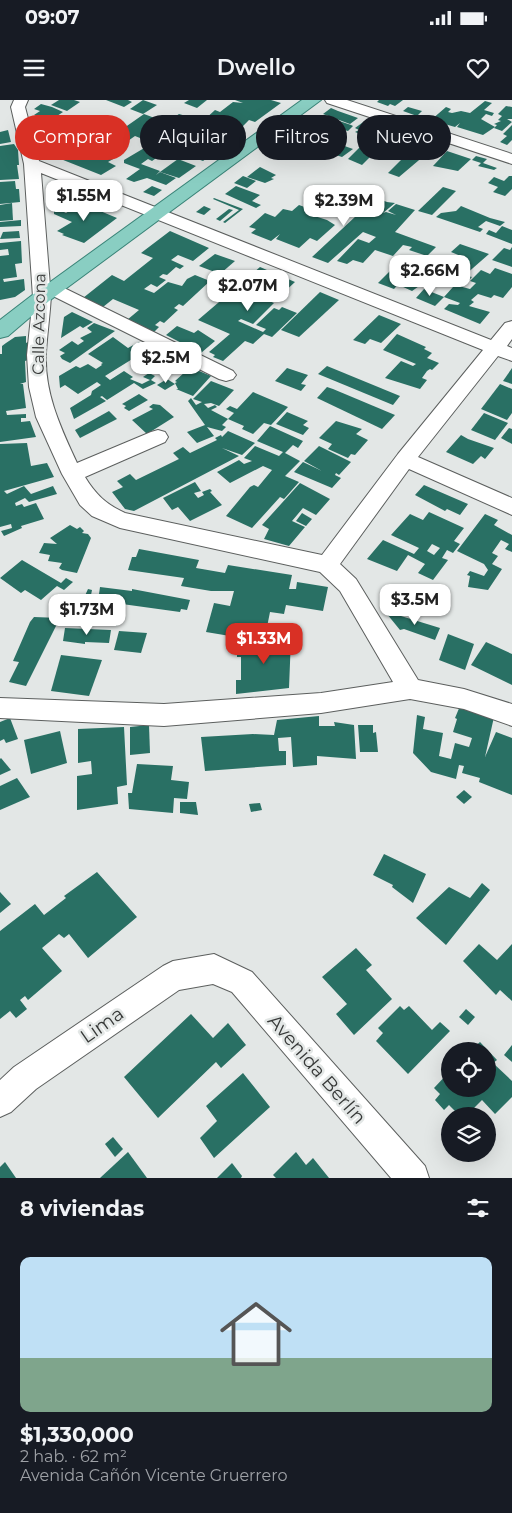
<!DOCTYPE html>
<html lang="es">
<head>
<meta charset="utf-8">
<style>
  :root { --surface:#171b24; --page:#242831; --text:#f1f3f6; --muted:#9ea1a6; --accent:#d93025 }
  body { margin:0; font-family:Montserrat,sans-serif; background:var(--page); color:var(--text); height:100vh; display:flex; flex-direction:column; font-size:19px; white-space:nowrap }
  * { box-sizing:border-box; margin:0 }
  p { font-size:16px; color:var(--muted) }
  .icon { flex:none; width:28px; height:28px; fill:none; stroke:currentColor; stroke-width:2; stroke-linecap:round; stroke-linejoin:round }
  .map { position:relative; height:1078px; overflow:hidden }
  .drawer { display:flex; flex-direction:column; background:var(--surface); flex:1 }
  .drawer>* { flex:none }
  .banner { position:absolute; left:15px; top:15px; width:482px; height:45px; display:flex; gap:10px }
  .tools { position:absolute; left:441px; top:942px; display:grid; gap:10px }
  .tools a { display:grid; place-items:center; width:55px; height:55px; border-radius:50%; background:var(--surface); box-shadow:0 5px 20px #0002; font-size:25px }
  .price { position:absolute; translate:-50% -42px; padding:0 11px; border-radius:10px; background:#fff; color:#222; font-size:16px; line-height:32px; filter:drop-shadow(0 1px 2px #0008) }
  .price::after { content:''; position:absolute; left:50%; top:30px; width:15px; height:11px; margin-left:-8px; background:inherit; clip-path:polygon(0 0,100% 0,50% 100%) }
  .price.current { background:var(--accent); color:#fff }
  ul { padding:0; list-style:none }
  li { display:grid; align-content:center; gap:10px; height:265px; padding:0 20px }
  li span { display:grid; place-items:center; height:155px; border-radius:10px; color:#555 }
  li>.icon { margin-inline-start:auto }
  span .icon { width:90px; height:90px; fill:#fffc; stroke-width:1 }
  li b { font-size:21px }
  h2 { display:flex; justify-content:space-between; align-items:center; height:60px; padding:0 20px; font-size:21px }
  .pill { padding:0 18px; border-radius:22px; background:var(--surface); box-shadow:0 5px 20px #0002; font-size:18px; line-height:45px }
  .pill.current { background:var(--accent); color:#fff }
  .status { display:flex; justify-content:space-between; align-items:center; height:35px; padding:0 25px; background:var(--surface); direction:ltr }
  .status svg { height:14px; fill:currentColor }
  header { display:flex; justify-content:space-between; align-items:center; height:65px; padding:0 20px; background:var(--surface); font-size:22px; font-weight:600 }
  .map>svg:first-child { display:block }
</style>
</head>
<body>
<div class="status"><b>09:07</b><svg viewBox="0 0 49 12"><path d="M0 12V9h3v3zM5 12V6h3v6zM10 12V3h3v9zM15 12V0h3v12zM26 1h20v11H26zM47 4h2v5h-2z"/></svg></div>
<header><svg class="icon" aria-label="menu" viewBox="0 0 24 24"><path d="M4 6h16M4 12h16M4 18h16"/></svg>Dwello<svg class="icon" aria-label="heart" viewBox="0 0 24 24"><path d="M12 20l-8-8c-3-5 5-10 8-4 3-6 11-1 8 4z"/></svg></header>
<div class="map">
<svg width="512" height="1078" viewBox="0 0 512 1078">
  <rect width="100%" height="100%" fill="#e3e7e6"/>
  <g fill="#297064" fill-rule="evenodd">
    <polygon points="59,0 74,0 80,2 67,11 51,5"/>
    <polygon points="106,0 128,0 132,2 124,7"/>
    <polygon points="143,0 157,5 143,14 130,9"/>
    <polygon points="189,0 207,0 197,8 184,3"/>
    <polygon points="235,0 271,0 281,3 255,22 249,20 236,33 203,21 215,10 220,12 233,2 243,3"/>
    <polygon points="379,0 403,0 395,6 390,4 388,6 377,2"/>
    <polygon points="485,1 492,3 484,10 494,13 492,16 486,14 481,19 495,27 483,35 457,27 460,23 455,27 431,20 446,7 451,9 448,12 452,13 461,11 470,13"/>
    <polygon points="41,4 52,7 63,12 51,20 38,18 39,17 34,15 40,11 34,9"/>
    <polygon points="506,6 512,7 512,19 507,19 512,22 502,31 494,28 497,25 494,24 501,21 498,20 502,16 498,14"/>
    <polygon points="408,7 422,11 417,16 403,11"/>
    <polygon points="331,8 338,11 358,18 350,24 323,14"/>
    <polygon points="144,14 160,20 147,29 161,35 175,25 167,22 179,14 193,18 186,23 191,25 185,29 227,43 203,61 181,53 174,58 162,54 152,61 148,59 141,64 160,71 156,75 160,72 176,78 166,85 147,78 134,82 126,79 140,69 124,63 124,60 151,44 160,46 135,36 112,52 120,55 108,62 116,66 101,75 43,52 57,43 39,37 43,35 41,34 55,27 53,27 69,16 74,15 103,25 72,46 85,51 88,49 77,45 90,37 104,42"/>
    <polygon points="322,15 351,25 353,26 348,31 313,22"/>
    <polygon points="366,20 380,25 365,36 355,32 359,30 355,28"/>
    <polygon points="512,25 512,40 507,45 500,42 507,36 503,34"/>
    <polygon points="384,27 399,33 391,39 373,35"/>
    <polygon points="8,30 11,42 0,44 0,32"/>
    <polygon points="302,31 353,49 342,57 290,40"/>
    <polygon points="372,39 381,42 385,39 390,40 385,44 398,48 388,57 376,53 382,47 368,43"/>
    <polygon points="412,40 429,45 420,53 425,55 399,77 388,73 404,57 395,54"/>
    <polygon points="364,43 379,48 362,65 348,59"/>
    <polygon points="14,44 18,50 19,65 17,65 19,79 0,80 0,46"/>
    <polygon points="447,51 471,59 458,71 433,66"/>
    <polygon points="476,56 487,59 483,63 497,68 494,70 478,66 481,63 472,60"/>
    <polygon points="178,59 196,66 179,78 160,72"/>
    <polygon points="260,67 276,75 271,78 274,79 265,83 247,77"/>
    <polygon points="243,76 256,81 247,88 234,83"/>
    <polygon points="509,76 512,76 512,89 505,96 493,92 498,87 488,83 494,77 504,81"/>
    <polygon points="15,81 16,89 19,89 20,102 0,104 0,82"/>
    <polygon points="54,83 61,86 62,102 54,99"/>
    <polygon points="152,86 162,90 154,96 143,92"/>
    <polygon points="236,86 260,95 252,101 261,105 256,108 225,94"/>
    <polygon points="345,86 387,102 395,103 383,113 386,112 396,115 388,111 396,104 415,110 395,132 436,147 427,156 409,150 412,147 403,145 393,156 375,150 363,163 353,160 347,164 337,161 358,139 369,143 376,137 363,132 328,163 312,157 356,116 364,117 357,113 353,116 323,108 315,114 307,112 305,113 327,120 335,125 317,141 310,138 299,148 276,139 280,134 271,141 251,133 256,129 249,127 265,113 275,117 283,109 292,111 299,105 310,109 322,97 329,100"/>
    <polygon points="65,87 102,103 112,108 106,112 92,106 63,93 66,90 63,89"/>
    <polygon points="443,87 456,91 432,115 418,111"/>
    <polygon points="214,98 243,109 225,123 223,122 239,110 213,99"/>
    <polygon points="12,103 13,120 0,121 0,105"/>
    <polygon points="81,103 117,118 84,143 62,135 64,134 57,131 72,122 54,114 54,107 66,113"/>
    <polygon points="204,106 211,109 204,115 196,112"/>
    <polygon points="461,106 490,118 505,122 500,126 486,121 478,127 483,129 480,132 436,117 441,113 456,111"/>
    <polygon points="229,109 233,110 220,121 216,119"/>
    <polygon points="21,120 21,126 0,127 0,122"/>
    <polygon points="502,126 512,130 512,144 486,134 489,130 496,133"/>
    <polygon points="19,131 20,138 0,139 3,132"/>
    <polygon points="170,131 209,148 193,161 178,155 171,160 184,166 180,169 176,167 167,175 163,174 159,177 166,180 157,187 151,184 144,189 154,193 168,182 182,186 187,179 195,175 210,181 183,206 179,204 174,208 178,210 164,223 160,221 155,225 159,227 154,232 127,220 139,210 113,199 103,207 83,198 112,175 124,181 153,158 141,153"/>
    <polygon points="21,141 22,163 15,164 17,177 3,179 4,182 24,179 25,190 15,197 0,200 0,156 9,155 8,149 0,150 0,143"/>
    <polygon points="460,144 489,154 465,175 472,177 467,182 461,179 455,185 470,189 476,183 470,181 481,170 490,174 495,168 512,174 512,187 503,198 494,195 491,198 478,194 471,200 474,202 469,206 490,212 480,224 444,209 449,204 458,205 460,203 444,197 453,187 434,180 430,184 425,182 412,191 401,186 419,170 436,177 458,156 464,158 461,161 465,162 468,159 451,152"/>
    <polygon points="512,147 512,167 492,160 504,148 510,150"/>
    <polygon points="215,154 235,161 220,174 199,166"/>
    <polygon points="396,159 401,161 404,159 417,163 394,189 378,183 396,165 392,163"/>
    <polygon points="260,167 295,182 281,195 265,189 257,196 274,203 253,224 241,219 238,221 263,232 266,229 256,225 274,208 279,210 282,207 297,213 272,237 264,234 253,244 245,241 223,261 213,257 215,255 209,252 230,234 198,220"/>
    <polygon points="424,189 444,197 435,206 416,198"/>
    <polygon points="320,192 339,200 299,237 281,230"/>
    <polygon points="72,212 93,222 83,228 80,226 61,238 64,217"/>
    <polygon points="379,215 401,224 381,243 370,239 365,244 353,240"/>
    <polygon points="94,223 115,231 70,263 62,259 60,256 65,253 59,250 72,241 78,245 84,241 80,238 92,232 87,228"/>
    <polygon points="177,226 194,233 198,230 215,241 201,253 166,235"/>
    <polygon points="397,234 426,247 424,249 432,253 427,258 439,263 432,270 430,269 427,271 422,278 427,280 420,289 385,278 401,261 413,266 416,264 383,250"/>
    <polygon points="26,236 26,243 28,242 28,260 25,261 26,282 20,284 23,284 26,308 6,311 7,315 26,314 26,318 21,318 21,322 30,321 36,337 0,342 0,254 2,254 2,246 6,243 15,237"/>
    <polygon points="113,237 128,248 139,242 150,248 105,276 110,280 124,271 133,277 130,279 142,284 150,280 143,277 149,273 155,276 151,280 156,283 143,289 134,283 107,300 102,296 100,297 106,301 74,319 70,308 91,295 92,291 101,285 97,282 78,294 65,285 60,288 59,276 76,266 80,268 88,264 96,269 102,265 101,264 103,263 88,254"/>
    <polygon points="185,265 211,276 193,296 176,289 178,289 175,283 177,282 175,281 185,272 181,270"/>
    <polygon points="327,266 400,296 393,305 318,274"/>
    <polygon points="287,268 308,275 301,284 306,285 301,291 275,281"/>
    <polygon points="512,268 512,284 503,281"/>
    <polygon points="167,279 175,284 165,290 157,285"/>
    <polygon points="211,281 234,290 219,306 211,303 204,304 208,308 215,305 217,307 211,310 228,319 234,313 226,309 230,306 237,309 253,292 288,307 271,325 264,323 253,334 242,329 244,326 228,319 222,325 226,327 222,331 207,327 214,336 197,343 187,332 205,325 188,301 191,298 196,305 202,302 193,299"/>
    <polygon points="500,284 512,289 512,313 507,320 481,309"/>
    <polygon points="327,287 333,289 395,315 382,329 317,298"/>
    <polygon points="139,294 148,300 129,311 124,308 126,306 122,304"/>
    <polygon points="153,304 160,305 174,317 147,334 132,320 153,309 149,307"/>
    <polygon points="109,311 117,319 80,338 75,330"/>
    <polygon points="287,312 308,321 303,325 309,328 303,335 276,324"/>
    <polygon points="484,313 508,323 495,340 471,330"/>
    <polygon points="336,321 362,329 356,334 368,340 355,355 351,354 348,358 328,349 332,344 319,338"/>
    <polygon points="270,326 303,341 298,348 293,345 285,353 300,361 285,376 299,382 284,399 280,397 252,428 226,416 250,387 254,385 258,387 272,370 263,366 230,383 217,372 239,360 244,364 252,361 244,358 255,346 279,356 283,352 257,341"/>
    <polygon points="509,328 512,329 512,344 501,338"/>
    <polygon points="228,331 255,343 242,355 222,348 239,356 134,411 125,409 112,392 123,387 117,381 130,374 136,380 179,359 173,353 183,347 190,353 217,340 215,338 221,335 222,337"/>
    <polygon points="461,335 468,339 494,348 485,359 481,356 473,364 446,352"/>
    <polygon points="27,343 31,366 47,363 54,377 4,391 7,394 24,386 31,394 53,386 57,394 29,402 25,398 15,403 16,406 22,404 24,407 36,403 44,419 21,426 22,428 4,436 1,431 12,428 11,424 0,427 0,344"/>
    <polygon points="319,346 351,362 339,375 336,373 335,375 341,378 332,388 294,372 303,362 322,371 304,361"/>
    <polygon points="195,382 201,391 194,393 198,398 204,395 202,392 210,389 212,391 210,392 222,405 190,421 178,407 172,410 163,398"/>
    <polygon points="300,383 330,399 316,415 303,408 292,421 305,427 289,446 264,439 269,429 262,425"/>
    <polygon points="424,385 468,404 460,415 447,409 445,411 415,395"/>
    <path d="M429,412L464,428L454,441L460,444L453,453L447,450L442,458L448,460L433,480L418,473L425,464L408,455L397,471L367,459L383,440L414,454L419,448L391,435L410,414L423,420ZM432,444L440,448L434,455L427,451Z"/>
    <polygon points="302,413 312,419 306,426 296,421"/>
    <polygon points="485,414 498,420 494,425 512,435 512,452 505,449 509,444 501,440 492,453 498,456 492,464 502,469 488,490 468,487 470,476 467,475 470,471 484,476 488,470 484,464 457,451"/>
    <polygon points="70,425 77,429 80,427 84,431 82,433 88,434 91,438 77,473 62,470 59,468 62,463 48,461 50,455 39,453 44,443 57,444 50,438"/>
    <polygon points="139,449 199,460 196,468 202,469 225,473 228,465 292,475 289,489 296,489 297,482 328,487 323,511 286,505 284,514 270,512 267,527 258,525 254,540 206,532 214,503 230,506 234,491 211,491 181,486 184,478 128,470 132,457 136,457"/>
    <polygon points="22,460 61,483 66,478 73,482 64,490 57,486 41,500 25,490 21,493 0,478"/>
    <polygon points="100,487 132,491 132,489 190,500 187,510 181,509 180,512 122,504 117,526 76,524 81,500 83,500 88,489 92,490 90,500 98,501"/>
    <polygon points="388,512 440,528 435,540 404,529 400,530 387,514"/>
    <polygon points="34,517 60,518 26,586 9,582 19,562 13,561 30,522"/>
    <polygon points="65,528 111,530 109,543 85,542 85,544 63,541"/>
    <polygon points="119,531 147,533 141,553 114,550"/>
    <polygon points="448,534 474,544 465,570 439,560"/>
    <polygon points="291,538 289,588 236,594 236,580 241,580 241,557 237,557 237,541"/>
    <polygon points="486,542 512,554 512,585 471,565"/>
    <polygon points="61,555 102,560 89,596 51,591"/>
    <polygon points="460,606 494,617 485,657 496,632 512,638 512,695 479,682 480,678 462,673 464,666 459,665 456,679 431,672 413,653 417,615 425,617 423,629 443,633 439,656 451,659 455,643 469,647 472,638 453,632 457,619 455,618"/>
    <polygon points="319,616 319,626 335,626 334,622 354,625 356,659 317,656 317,665 293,667 291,637 278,638 279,651 286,651 286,665 205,671 201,637 253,634 274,635 277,620"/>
    <polygon points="10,618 18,639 6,643 4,639 0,641 0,622"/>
    <polygon points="149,625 150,653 130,655 130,627"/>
    <polygon points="358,625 373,625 373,633 376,632 378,652 360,652"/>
    <polygon points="124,627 127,685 117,687 118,704 77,710 77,676 92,674 91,661 78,663 78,629"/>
    <polygon points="60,631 67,663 31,674 24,640"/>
    <polygon points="1,658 11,670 0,675 0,659"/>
    <polygon points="137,664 173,666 171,680 189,682 187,699 174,698 173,713 129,709 128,693 132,693"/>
    <polygon points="17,678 30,697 0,710 0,686"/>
    <polygon points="464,690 472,697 464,704 456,697"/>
    <polygon points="180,702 196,702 198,715 180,713"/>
    <polygon points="260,703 262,710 251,712 249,704"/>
    <polygon points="384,754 426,774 413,803 392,787 393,785 373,775"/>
    <polygon points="97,772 137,817 88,858 69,834 64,838 59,834 42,848 62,871 28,900 25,896 20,900 27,909 16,918 10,911 0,919 0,831 35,804 44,815 66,798 64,796"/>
    <polygon points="482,783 490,790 446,845 416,818 449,787 470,798"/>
    <polygon points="0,792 11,804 0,813"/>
    <polygon points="479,844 497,860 512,844 512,901 500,890 496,895 463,861"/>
    <polygon points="356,848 372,865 366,870 392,899 354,935 336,914 347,904 322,877"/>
    <polygon points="400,906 404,910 409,906 432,930 440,922 450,931 408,974 376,941 383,933 378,928"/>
    <polygon points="466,909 475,917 468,925 459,917"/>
    <polygon points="191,914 213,938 228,923 246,945 221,968 216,962 158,1018 124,977"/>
    <polygon points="480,942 497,960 493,963 512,981 512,997 495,1014 482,1000 466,1016 460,1016 449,1005 444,1010 435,1000 440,994 434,988 450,971 450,989 488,989 488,951 470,951"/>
    <polygon points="512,945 512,962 504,955"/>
    <polygon points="243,973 270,1007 214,1058 200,1038 217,1021 206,1006"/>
    <polygon points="113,1037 123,1049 115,1057 105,1044"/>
    <polygon points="128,1052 147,1078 100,1078"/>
    <polygon points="296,1052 306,1065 313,1058 329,1078 276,1078 273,1075"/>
    <polygon points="5,1062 16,1078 0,1078 0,1067"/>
    <polygon points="232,1063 242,1076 241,1078 217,1078"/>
  </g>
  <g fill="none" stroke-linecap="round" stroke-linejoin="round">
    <g stroke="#5c5f5e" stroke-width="2">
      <g id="minor">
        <path d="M14,0H28L25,7L39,61L491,240L505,223L512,221V239L507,246L512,248V261L498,256L418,357L512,398V415L409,369L340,464L356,479L418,580L464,589L512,604V626L464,609L410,599L321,613L164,626L0,618V598L164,604L321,593L393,582L340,491L320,472L120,428L92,416L80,405L62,374L36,317L29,287L27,255L33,197L24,64L11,7ZM41,73L483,250L398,354L322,455L125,413C106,404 96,395 85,377L165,342L168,337L165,332L158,330L151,332L77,363C61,328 44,293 46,253C47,234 50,215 51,195L219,279L226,281L233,279L236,275L233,271L60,186H50Z"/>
        <polygon points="325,0 347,0 512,54 512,64 327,3"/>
        <polygon points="214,854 252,872 425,1066 429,1078 391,1078 232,892 213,884 179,890 36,989 11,1012 0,1017 0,980 14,967 163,866 173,861"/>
      </g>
    </g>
    <g stroke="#3a8478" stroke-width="2">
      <polygon id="major" points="302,0 321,0 49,201 8,236 0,238 0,220 35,193"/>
    </g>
    <use href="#minor" fill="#fff" fill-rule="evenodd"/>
    <use href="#major" fill="#89cec2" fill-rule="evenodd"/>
  </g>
  <g text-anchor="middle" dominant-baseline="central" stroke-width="5" stroke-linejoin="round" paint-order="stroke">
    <g font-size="16" fill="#373938" stroke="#e3e7e6">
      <text transform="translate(39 224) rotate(-89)">Calle Azcona</text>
    </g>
    <g font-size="19" fill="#373938" stroke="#e3e7e6">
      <text transform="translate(102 925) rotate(-35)">Lima</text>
      <text transform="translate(317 969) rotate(49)">Avenida Berlín</text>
    </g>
  </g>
</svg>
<div class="tools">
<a><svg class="icon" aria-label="locate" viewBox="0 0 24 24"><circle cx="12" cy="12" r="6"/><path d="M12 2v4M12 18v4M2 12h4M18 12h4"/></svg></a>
<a><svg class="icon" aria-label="layers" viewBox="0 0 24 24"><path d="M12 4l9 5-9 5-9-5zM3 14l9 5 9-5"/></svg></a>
</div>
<b class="price" style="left:84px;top:122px">$1.55M</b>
<b class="price" style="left:344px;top:127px">$2.39M</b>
<b class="price" style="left:430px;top:197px">$2.66M</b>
<b class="price" style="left:248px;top:212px">$2.07M</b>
<b class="price" style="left:166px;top:284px">$2.5M</b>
<b class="price" style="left:415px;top:526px">$3.5M</b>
<b class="price" style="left:87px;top:536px">$1.73M</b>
<b class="price current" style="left:264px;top:565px">$1.33M</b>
<div class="banner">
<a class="pill current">Comprar</a>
<a class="pill">Alquilar</a>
<a class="pill">Filtros</a>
<a class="pill">Nuevo</a>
</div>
</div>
<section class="drawer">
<h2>8 viviendas<svg class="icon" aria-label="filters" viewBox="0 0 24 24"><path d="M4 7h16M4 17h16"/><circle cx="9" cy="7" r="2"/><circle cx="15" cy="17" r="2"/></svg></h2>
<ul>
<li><span style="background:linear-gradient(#bfe0f5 65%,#7fa58c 0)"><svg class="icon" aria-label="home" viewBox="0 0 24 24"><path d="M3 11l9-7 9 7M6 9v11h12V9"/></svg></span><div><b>$1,330,000</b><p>2 hab. · 62 m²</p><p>Avenida Cañón Vicente Gruerrero</p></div></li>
</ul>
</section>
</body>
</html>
